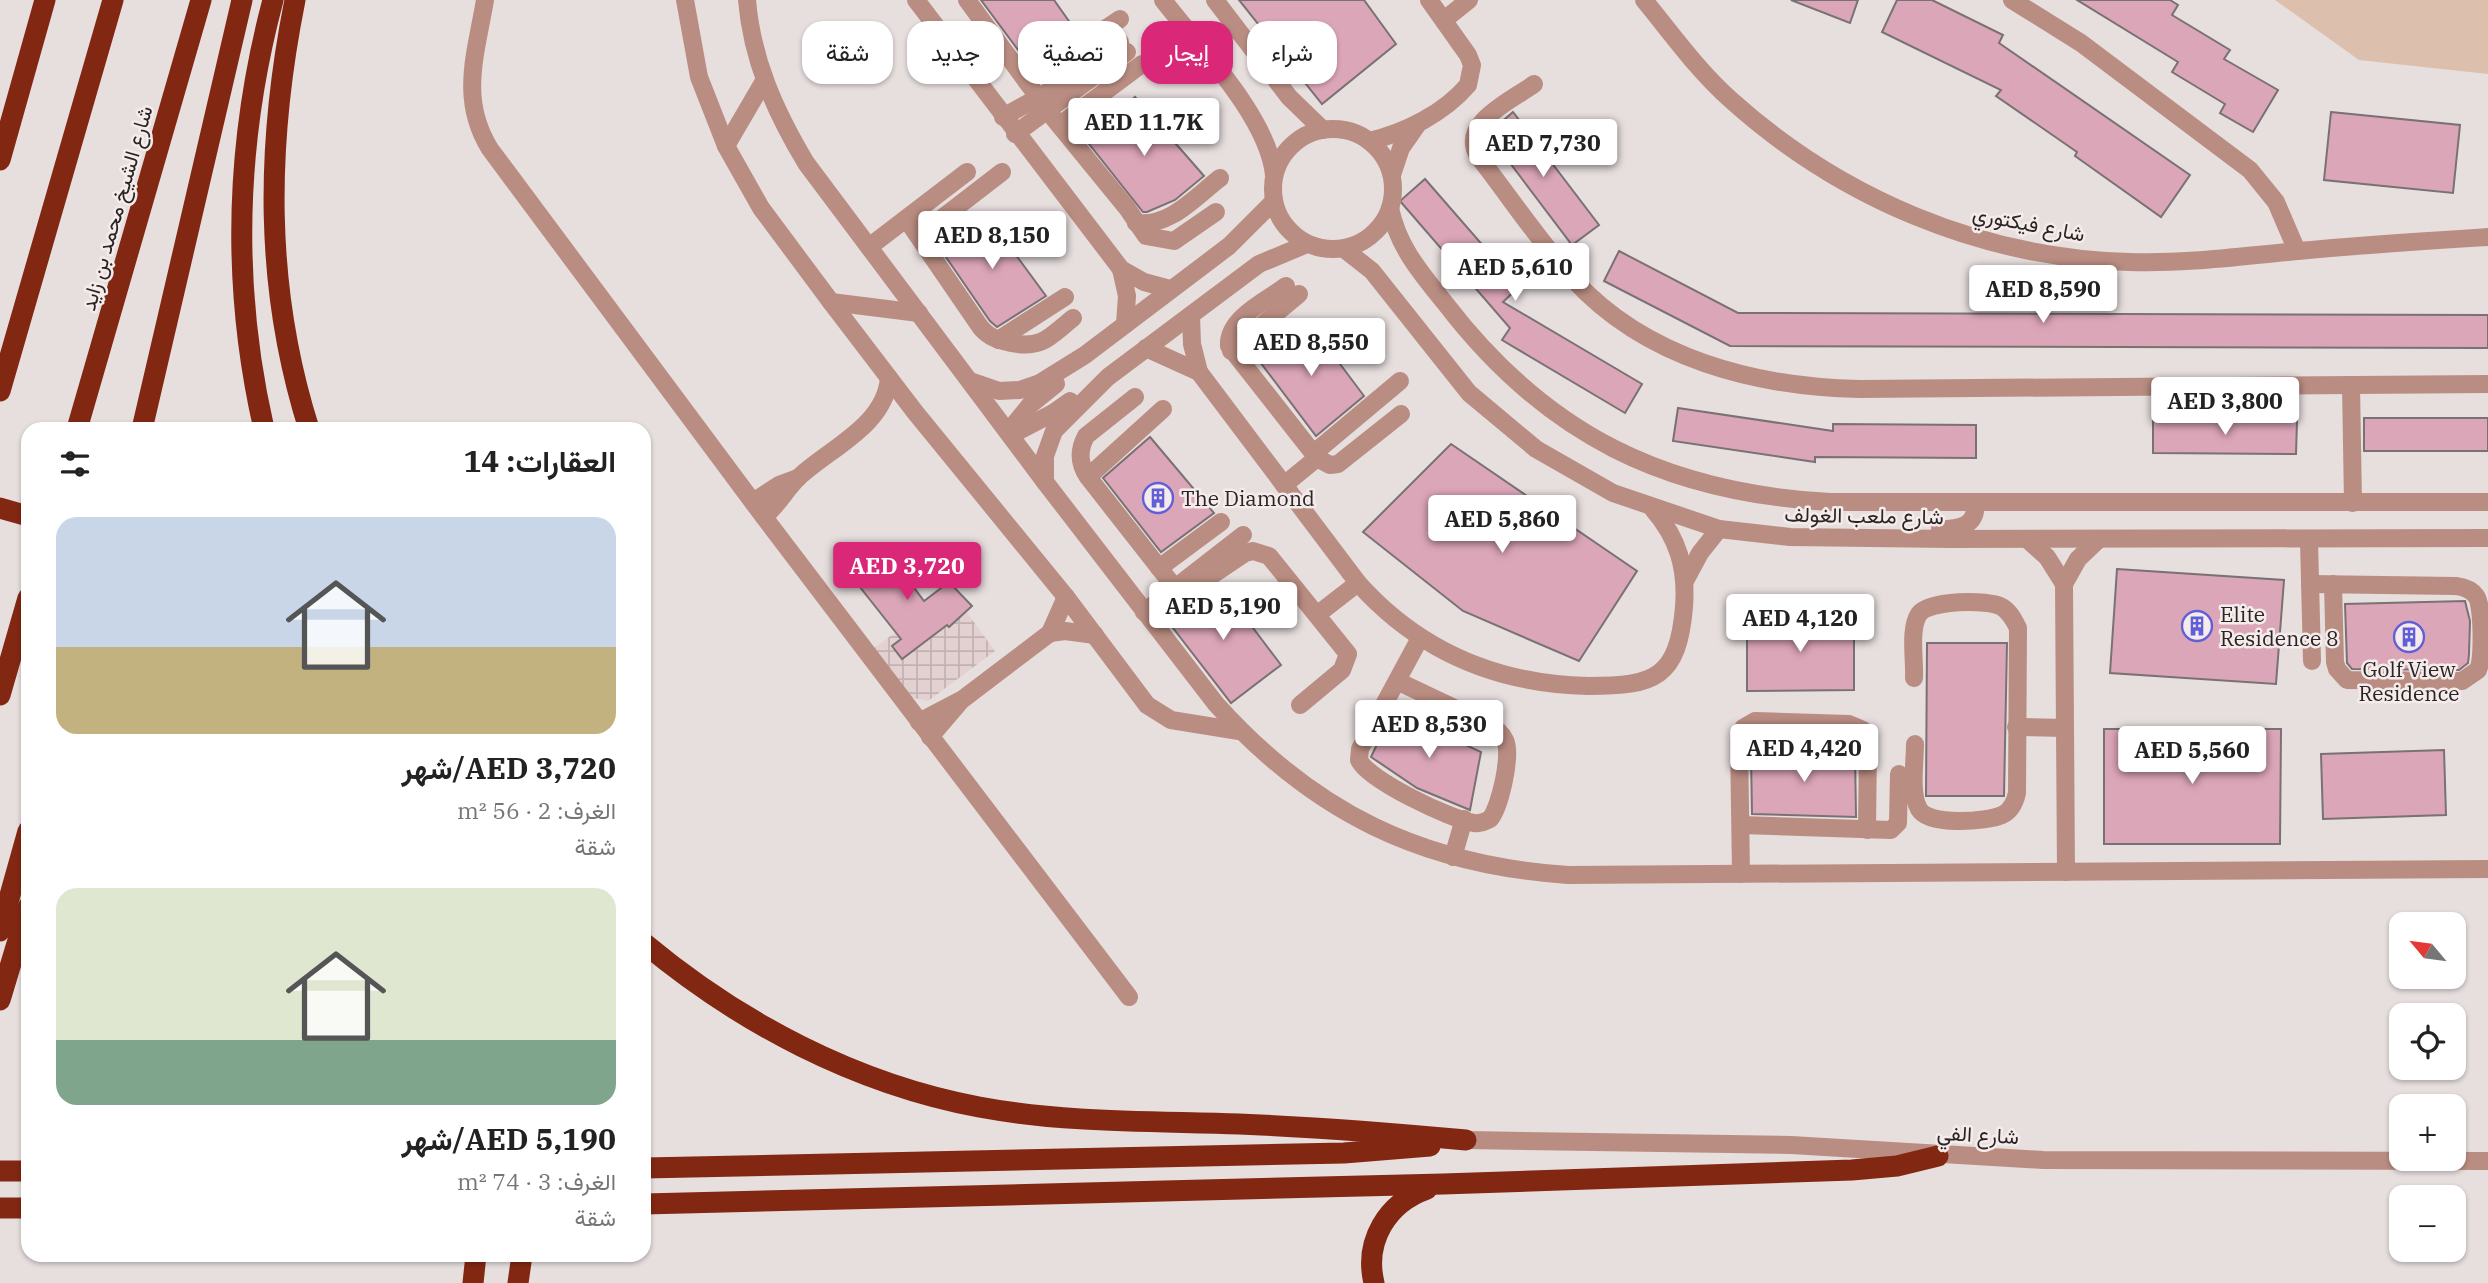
<!DOCTYPE html>
<html lang="ar">
<head>
<meta charset="utf-8">
<style>
  :root { --surface:#fff; --page:#f2f2f2; --text:#222; --muted:#767676; --accent:#db2777 }
  body { margin:0; font-family:"IBM Plex Serif",Vazirmatn,serif; background:var(--page); color:var(--text); direction:rtl; height:100vh; display:flex; flex-direction:column; font-size:26px; white-space:nowrap }
  * { box-sizing:border-box; margin:0 }
  p { font-size:23px; color:var(--muted) }
  .icon { flex:none; width:38px; height:38px; fill:none; stroke:currentColor; stroke-width:2; stroke-linecap:round; stroke-linejoin:round }
  .map { position:relative; flex:1; overflow:hidden; direction:ltr }
  .sheet { position:absolute; left:21px; top:422px; width:630px; height:840px; display:flex; flex-direction:column; background:var(--surface); border-radius:21px; box-shadow:0 2px 5px #0004; direction:rtl }
  .sheet>* { flex:none }
  .hud { position:absolute; left:672px; top:21px; width:665px; height:63px; direction:rtl; display:flex; gap:14px }
  .needle { width:46px; rotate:299deg }
  .tools { position:absolute; left:2389px; top:912px; display:grid; gap:14px }
  .tools a { display:grid; place-items:center; width:77px; height:77px; border-radius:14px; background:var(--surface); box-shadow:0 2px 5px #0004; font-size:35px }
  .price { position:absolute; translate:-50% -60px; padding:0 16px; border-radius:7px; background:#fff; color:#222; font-size:23px; line-height:46px; filter:drop-shadow(0 2px 4px #0008) }
  .price::after { content:''; position:absolute; left:50%; top:42px; width:21px; height:16px; margin-left:-10px; background:inherit; clip-path:polygon(0 0,100% 0,50% 100%) }
  .price.current { background:var(--accent); color:#fff }
  ul { padding:0; list-style:none }
  li { display:grid; align-content:center; gap:14px; height:371px; padding:0 35px }
  li span { display:grid; place-items:center; height:217px; border-radius:21px; color:#555 }
  li>.icon { margin-inline-start:auto }
  span .icon { width:126px; height:126px; fill:#fffc; stroke-width:1 }
  li b { font-size:30px }
  h2 { display:flex; justify-content:space-between; align-items:center; height:84px; padding:0 35px; font-size:30px }
  .chip { padding:0 24px; border-radius:21px; background:var(--surface); box-shadow:0 2px 5px #0004; font-size:24px; line-height:63px }
  .chip.current { background:var(--accent); color:#fff }
  .map>svg:first-child { display:block }
</style>
</head>
<body>
<div class="map">
<svg width="2488" height="1283" viewBox="0 0 2488 1283">
  <defs>
    <pattern id="industrial-grid" width="8" height="8" patternUnits="userSpaceOnUse" patternTransform="scale(1.75)"><rect width="8" height="8" fill="#e3d0d1"/><path d="M0 4h8M4 0v8" fill="none" stroke="#c3b2b3"/></pattern>
  </defs>
  <rect width="100%" height="100%" fill="#e7dede"/>
  <polygon fill="url(#industrial-grid)" points="951,591 995,651 928,701 909,697 873,649"/>
  <polygon fill="#dcbfad" points="2275,0 2488,0 2488,74 2359,60"/>
  <g fill="#dca6b9" stroke="#797174" stroke-width="2">
    <polygon points="981,0 1054,0 1078,34 1030,66"/>
    <polygon points="1239,0 1364,0 1396,44 1322,104"/>
    <polygon points="1791,0 1858,0 1850,23"/>
    <polygon points="1897,0 1932,0 2003,35 1999,43 2190,175 2161,217 2075,156 2077,152 1996,96 2001,90 1882,32"/>
    <polygon points="2077,0 2170,0 2178,5 2172,15 2230,50 2224,59 2278,90 2253,132 2220,113 2225,104 2172,72 2178,62"/>
    <polygon points="1135,97 1204,176 1175,200 1147,212 1143,212 1086,140"/>
    <polygon points="1513,112 1599,225 1572,245 1488,134"/>
    <polygon points="2331,112 2460,125 2453,193 2324,180"/>
    <polygon points="1425,179 1519,287 1503,302 1642,384 1625,413 1502,340 1510,328 1400,201"/>
    <polygon points="985,213 1046,296 997,327 990,321 939,247"/>
    <polygon points="1619,251 1738,313 2488,315 2488,348 1730,346 1604,281"/>
    <polygon points="1307,320 1364,396 1316,436 1257,358"/>
    <polygon points="1678,408 1833,431 1833,424 1976,425 1976,458 1815,457 1815,462 1673,441"/>
    <rect x="2364" y="418" width="124" height="33"/>
    <polygon points="2153,420 2297,421 2296,454 2153,453"/>
    <polygon points="1150,437 1214,513 1161,552 1103,478"/>
    <polygon points="1451,444 1637,571 1579,661 1463,611 1363,532"/>
    <polygon points="883,546 924,601 949,582 972,606 949,627 947,625 902,659 892,646 901,639 848,572"/>
    <polygon points="2117,569 2284,580 2276,684 2110,673"/>
    <polygon points="1220,584 1281,665 1231,703 1163,615 1184,599 1196,600"/>
    <polygon points="2465,601 2470,621 2469,654 2468,663 2459,670 2352,669 2347,663 2345,604"/>
    <polygon points="1854,617 1854,690 1747,691 1747,618"/>
    <polygon points="1927,643 2007,643 2004,796 1926,796"/>
    <polygon points="1393,711 1481,752 1470,810 1417,788 1371,757"/>
    <polygon points="2104,729 2281,729 2280,844 2104,844"/>
    <polygon points="2444,750 2446,815 2323,819 2321,754"/>
    <polygon points="1855,752 1856,817 1752,814 1751,755"/>
  </g>
  <g fill="none" stroke-linecap="round" stroke-linejoin="round">
    <g stroke="#ba8d82" stroke-width="18">
      <path d="M485,0C476,54 459,99 490,149L764,517L1129,997"/>
      <polyline points="685,0 699,77 726,146 761,208 831,302 915,412 1066,597 1147,705 1171,720 1239,731"/>
      <path d="M747,0C752,60 775,111 806,163L1045,482L1216,704C1314,813 1422,865 1568,875L2488,869"/>
      <polyline points="916,0 1121,269 1144,282 1170,289"/>
      <polyline points="967,0 1038,97"/>
      <path d="M1163,0C1199,47 1268,117 1274,175"/>
      <polyline points="1215,0 1289,97 1323,130"/>
      <path d="M1644,0C1672,34 1698,71 1731,100C1840,198 1981,258 2129,262C2186,264 2242,256 2298,251C2361,245 2425,241 2488,237"/>
      <polyline points="2012,0 2081,43 2250,170 2276,202 2297,251"/>
      <polyline points="1444,20 1469,0"/>
      <polyline points="1027,82 1120,19"/>
      <path d="M1534,84C1511,101 1459,123 1478,156C1509,196 1539,241 1573,279C1646,359 1756,387 1860,389L2488,384"/>
      <polyline points="1047,110 1127,208 1146,236 1174,241 1216,212"/>
      <polyline points="1003,117 1046,93 1120,42"/>
      <polyline points="1060,125 1142,64"/>
      <circle cx="1333" cy="189" r="60"/>
      <polyline points="1015,134 1127,52"/>
      <path d="M1369,141C1405,133 1444,113 1468,85L1472,65L1468,55L1429,0"/>
      <polyline points="726,146 764,81"/>
      <polyline points="1392,175 1401,148 1417,125"/>
      <path d="M1390,208C1398,247 1421,273 1445,303C1546,435 1666,493 1830,502H2488"/>
      <path d="M907,220L981,328C990,338 998,340 1011,343C1043,349 1049,337 1073,318"/>
      <path d="M1136,223C1170,227 1194,198 1220,178"/>
      <polyline points="919,236 1002,172"/>
      <polyline points="869,247 967,172"/>
      <polyline points="1344,249 1372,271 1469,393 1536,449 1613,493 1719,529 1790,537 1950,539 2488,538"/>
      <polyline points="1121,269 1127,296 1125,324"/>
      <path d="M1286,286C1266,301 1227,318 1229,346L1317,458L1330,465L1338,464L1401,414"/>
      <polyline points="831,302 919,313"/>
      <path d="M1191,315L1192,344L1199,372L1358,583C1419,651 1497,684 1588,686C1655,686 1678,678 1684,607C1687,568 1678,538 1653,509"/>
      <polyline points="998,340 1065,297"/>
      <polyline points="1146,348 1199,372"/>
      <polyline points="1231,351 1299,294"/>
      <polyline points="970,381 999,391 1020,390 1040,383 1085,355 1229,246 1274,201"/>
      <polyline points="2351,385 2353,503"/>
      <path d="M1135,397L1086,436C1078,451 1079,464 1088,477L1175,588"/>
      <polyline points="1008,432 1030,405 1056,384"/>
      <polyline points="1011,435 1053,413 1070,401"/>
      <polyline points="1314,453 1400,381"/>
      <polyline points="1088,477 1163,409"/>
      <polyline points="1045,482 1045,456 1054,431 1108,377 1259,264 1307,244"/>
      <polyline points="1284,485 1317,458"/>
      <polyline points="753,502 779,485 798,478"/>
      <path d="M764,517C778,505 787,488 800,476C832,447 885,425 889,378"/>
      <path d="M1940,529C1959,529 1978,526 1975,502"/>
      <polyline points="2028,540 2047,557 2064,584"/>
      <polyline points="2309,540 2312,661"/>
      <polyline points="1159,568 1221,522"/>
      <polyline points="1685,581 1700,553 1719,529"/>
      <path d="M2310,584L2456,586C2464,587 2471,589 2476,596C2483,605 2483,659 2478,670L2462,681L2347,680L2337,669L2335,662L2333,584"/>
      <polyline points="1190,590 1245,553 1253,551 1269,556 1348,654 1342,670 1300,705"/>
      <polyline points="1144,612 1243,535"/>
      <polyline points="1318,614 1358,583"/>
      <polyline points="1050,633 1065,631 1095,635"/>
      <path d="M1914,678C1915,660 1909,629 1919,614C1929,600 1988,599 2002,607C2010,612 2014,620 2018,628L2017,793C2015,802 2011,811 2002,815C1986,822 1928,826 1919,809C1910,794 1915,762 1915,744"/>
      <path d="M1397,681L1490,725C1496,729 1502,733 1505,740C1512,755 1500,807 1490,819C1484,822 1480,824 1474,823C1452,820 1368,780 1359,760L1360,749L1420,638"/>
      <polyline points="919,722 963,699 1050,633 1066,597"/>
      <polyline points="2016,727 2065,728"/>
      <polyline points="930,737 960,702"/>
      <polyline points="1741,825 1891,830 1898,823 1899,774"/>
      <polyline points="1453,857 1464,819"/>
      <polyline points="2066,872 2064,584 2078,559 2098,540"/>
      <polyline points="1741,874 1739,741 1743,728 1755,721 1849,724 1863,730 1868,744 1867,830"/>
      <polyline points="1466,1140 1791,1145 2043,1160 2488,1161"/>
    </g>
    <g stroke="#822712" stroke-width="21">
      <path d="M295,0C266,145 264,287 309,429"/>
      <polyline points="0,160 45,0"/>
      <polyline points="0,391 113,0"/>
      <polyline points="77,429 201,0"/>
      <polyline points="142,429 242,0"/>
      <path d="M264,429C231,285 235,143 273,0"/>
      <polyline points="0,508 28,516"/>
      <polyline points="0,695 28,598"/>
      <polyline points="0,931 28,831"/>
      <path d="M644,943C740,1023 856,1084 979,1107C1065,1123 1152,1121 1239,1124C1315,1127 1391,1133 1466,1140"/>
      <polyline points="0,1000 28,907"/>
      <polyline points="644,1168 1344,1153 1430,1146"/>
      <polyline points="0,1171 28,1171"/>
      <polyline points="644,1204 1443,1184 1852,1170 1897,1166 1938,1156"/>
      <polyline points="0,1208 28,1208"/>
      <polyline points="473,1283 476,1255"/>
      <polyline points="518,1283 522,1255"/>
      <path d="M1374,1283C1364,1241 1387,1203 1427,1189"/>
    </g>
  </g>
  <defs>
    <g id="building-ring" transform="scale(1.575)"><circle r="9.5" fill="#f5ebeb" stroke="#605fd7" stroke-width="1.5"/><path d="M-4-6H4V6H1V3H-1V6H-4ZM-2.5-4.3h1.7v1.8h-1.7ZM.8-4.3h1.7v1.8H.8ZM-2.5-1h1.7V.8h-1.7ZM.8-1h1.7V.8H.8Z" fill="#605fd7"/></g>
  </defs>
  <g fill-rule="evenodd">
    <use href="#building-ring" x="1158" y="498"/>
    <use href="#building-ring" x="2197" y="626"/>
    <use href="#building-ring" x="2409" y="637"/>
  </g>
  <g text-anchor="middle" dominant-baseline="central" stroke-width="5" stroke-linejoin="round" paint-order="stroke">
    <g font-size="21" fill="#292525" stroke="#f5ebeb">
      <text transform="translate(116 208) rotate(-74)">شارع الشيخ محمد بن زايد</text>
      <text transform="translate(2029 223) rotate(11)">شارع فيكتوري</text>
      <text transform="translate(1864 515) rotate(1)">شارع ملعب الغولف</text>
      <text transform="translate(1978 1134) rotate(3)">شارع الفي</text>
    </g>
    <g font-size="21" fill="#292525" stroke="#f5ebeb" text-anchor="start">
      <text x="1181" y="498">The Diamond</text>
      <text x="2220" y="614">Elite<tspan x="2220" dy="24">Residence 8</tspan></text>
      <text x="2409" y="669" text-anchor="middle">Golf View<tspan x="2409" dy="24">Residence</tspan></text>
    </g>
  </g>
</svg>
<div class="tools">
<a><svg class="needle" viewBox="-14 -14 28 28"><path d="M0-13l5 13h-10z" fill="#e53935"/><path d="M0 13l5-13h-10z" fill="#767676"/></svg></a>
<a><svg class="icon" aria-label="locate" viewBox="0 0 24 24"><circle cx="12" cy="12" r="6"/><path d="M12 2v4M12 18v4M2 12h4M18 12h4"/></svg></a>
<a>+</a>
<a>−</a>
</div>
<b class="price" style="left:1144px;top:158px">AED 11.7K</b>
<b class="price" style="left:1543px;top:179px">AED 7,730</b>
<b class="price" style="left:992px;top:271px">AED 8,150</b>
<b class="price" style="left:1515px;top:303px">AED 5,610</b>
<b class="price" style="left:2043px;top:325px">AED 8,590</b>
<b class="price" style="left:1311px;top:378px">AED 8,550</b>
<b class="price" style="left:2225px;top:437px">AED 3,800</b>
<b class="price" style="left:1502px;top:555px">AED 5,860</b>
<b class="price current" style="left:907px;top:602px">AED 3,720</b>
<b class="price" style="left:1223px;top:642px">AED 5,190</b>
<b class="price" style="left:1800px;top:654px">AED 4,120</b>
<b class="price" style="left:1429px;top:760px">AED 8,530</b>
<b class="price" style="left:1804px;top:784px">AED 4,420</b>
<b class="price" style="left:2192px;top:786px">AED 5,560</b>
<div class="hud">
<a class="chip">شراء</a>
<a class="chip current">إيجار</a>
<a class="chip">تصفية</a>
<a class="chip">جديد</a>
<a class="chip">شقة</a>
</div>
<section class="sheet">
<h2>العقارات: 14<svg class="icon" aria-label="filters" viewBox="0 0 24 24"><path d="M4 7h16M4 17h16"/><circle cx="9" cy="7" r="2"/><circle cx="15" cy="17" r="2"/></svg></h2>
<ul>
<li><span style="background:linear-gradient(#c9d6e8 60%,#c2b280 0)"><svg class="icon" aria-label="home" viewBox="0 0 24 24"><path d="M3 11l9-7 9 7M6 9v11h12V9"/></svg></span><div><b>AED 3,720/شهر</b><p>الغرف: 2 · 56 m²</p><p>شقة</p></div></li>
<li><span style="background:linear-gradient(#dfe7d0 70%,#7fa58c 0)"><svg class="icon" aria-label="home" viewBox="0 0 24 24"><path d="M3 11l9-7 9 7M6 9v11h12V9"/></svg></span><div><b>AED 5,190/شهر</b><p>الغرف: 3 · 74 m²</p><p>شقة</p></div></li>
</ul>
</section>
</div>
</body>
</html>
